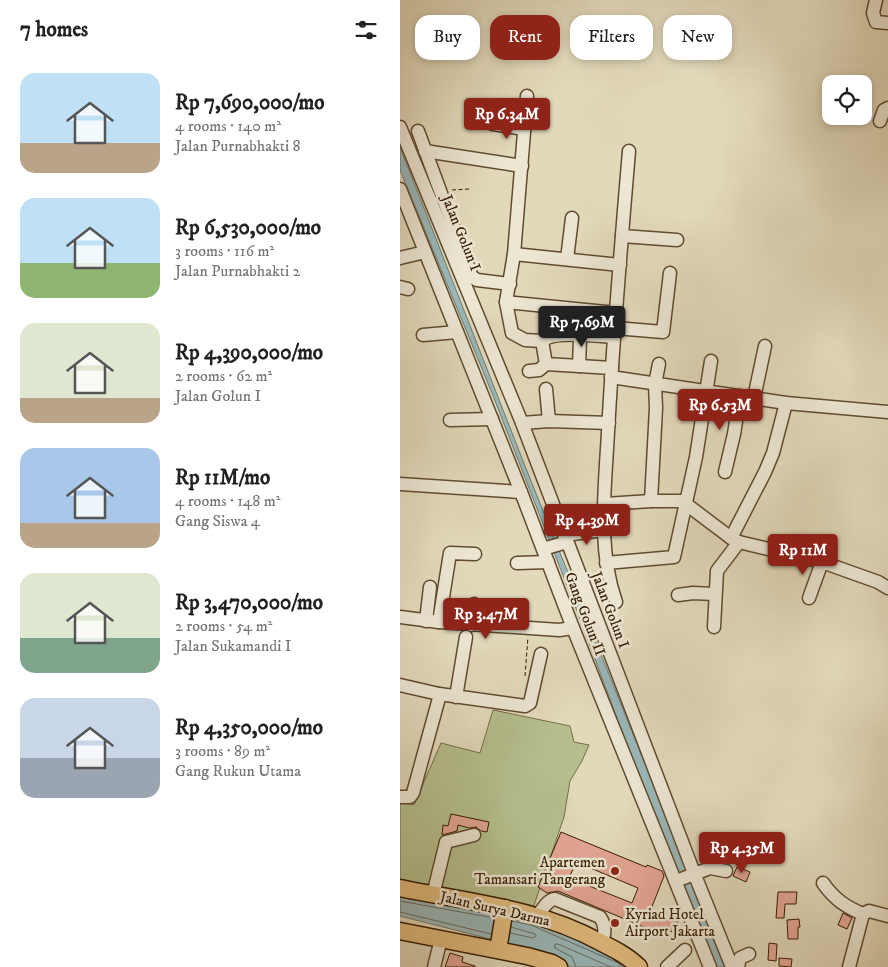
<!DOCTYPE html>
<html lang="en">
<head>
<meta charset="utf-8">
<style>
  :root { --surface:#fff; --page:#f2f2f2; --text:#222; --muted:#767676; --accent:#8f2418 }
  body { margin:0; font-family:"IM FELL DW Pica",serif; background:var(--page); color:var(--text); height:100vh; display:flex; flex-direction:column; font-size:19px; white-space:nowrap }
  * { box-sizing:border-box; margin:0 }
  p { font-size:16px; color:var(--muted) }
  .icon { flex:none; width:28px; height:28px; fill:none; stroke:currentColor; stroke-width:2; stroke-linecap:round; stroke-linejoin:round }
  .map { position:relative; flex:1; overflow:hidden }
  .details { display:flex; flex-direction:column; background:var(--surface); width:400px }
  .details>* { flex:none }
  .top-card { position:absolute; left:15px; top:15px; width:398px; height:45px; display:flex; gap:10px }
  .tools { position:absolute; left:422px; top:75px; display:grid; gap:10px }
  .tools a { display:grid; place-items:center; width:50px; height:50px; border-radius:10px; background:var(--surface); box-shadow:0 2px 8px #0003; font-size:25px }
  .price { position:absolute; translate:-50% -42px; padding:0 11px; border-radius:5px; background:var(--accent); color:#fff; font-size:16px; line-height:32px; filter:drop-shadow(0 1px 2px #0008) }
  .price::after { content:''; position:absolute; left:50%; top:30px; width:15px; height:11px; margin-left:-8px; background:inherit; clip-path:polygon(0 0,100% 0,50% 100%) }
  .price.on { background:#222; color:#fff }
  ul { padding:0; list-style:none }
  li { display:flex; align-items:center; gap:15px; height:125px; padding:0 20px }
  li span { display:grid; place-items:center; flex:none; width:140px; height:100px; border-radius:15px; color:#555 }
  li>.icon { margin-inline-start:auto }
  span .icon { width:60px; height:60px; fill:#fffc; stroke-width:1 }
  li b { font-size:21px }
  h2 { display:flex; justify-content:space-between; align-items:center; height:60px; padding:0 20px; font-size:21px }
  .pill { padding:0 18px; border-radius:15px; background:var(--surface); box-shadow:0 2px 8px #0003; font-size:18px; line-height:45px }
  .pill.on { background:var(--accent); color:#fff }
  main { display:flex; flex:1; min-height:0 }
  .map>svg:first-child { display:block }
</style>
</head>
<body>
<main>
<section class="details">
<h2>7 homes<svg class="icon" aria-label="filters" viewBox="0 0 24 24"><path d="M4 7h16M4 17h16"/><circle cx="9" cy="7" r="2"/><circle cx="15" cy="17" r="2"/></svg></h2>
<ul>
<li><span style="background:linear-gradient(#bfe0f5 70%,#b9a48a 0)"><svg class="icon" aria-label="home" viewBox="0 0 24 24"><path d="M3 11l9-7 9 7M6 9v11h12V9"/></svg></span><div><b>Rp 7,690,000/mo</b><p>4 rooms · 140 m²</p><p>Jalan Purnabhakti 8</p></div></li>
<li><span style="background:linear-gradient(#bfe0f5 65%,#8fb573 0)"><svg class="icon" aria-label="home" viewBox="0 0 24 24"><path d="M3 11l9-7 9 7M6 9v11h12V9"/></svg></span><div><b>Rp 6,530,000/mo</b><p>3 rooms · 116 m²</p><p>Jalan Purnabhakti 2</p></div></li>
<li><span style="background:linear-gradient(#dfe7d0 75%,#b9a48a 0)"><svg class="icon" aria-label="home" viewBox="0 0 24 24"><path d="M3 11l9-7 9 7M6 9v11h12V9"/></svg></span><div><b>Rp 4,390,000/mo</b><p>2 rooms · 62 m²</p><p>Jalan Golun I</p></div></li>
<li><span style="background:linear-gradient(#a9c7e8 75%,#b9a48a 0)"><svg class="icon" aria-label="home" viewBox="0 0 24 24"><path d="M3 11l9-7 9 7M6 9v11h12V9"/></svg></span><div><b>Rp 11M/mo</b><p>4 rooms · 148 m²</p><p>Gang Siswa 4</p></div></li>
<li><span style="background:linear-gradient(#dfe7d0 65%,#7fa58c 0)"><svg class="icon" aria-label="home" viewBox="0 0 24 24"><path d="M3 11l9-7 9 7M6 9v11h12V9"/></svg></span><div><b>Rp 3,470,000/mo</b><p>2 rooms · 54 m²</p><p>Jalan Sukamandi I</p></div></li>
<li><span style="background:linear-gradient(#c9d6e8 60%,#9aa5b1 0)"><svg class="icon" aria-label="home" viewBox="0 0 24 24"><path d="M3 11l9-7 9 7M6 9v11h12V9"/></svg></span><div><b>Rp 4,350,000/mo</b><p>3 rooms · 89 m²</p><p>Gang Rukun Utama</p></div></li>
</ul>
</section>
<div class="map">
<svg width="488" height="967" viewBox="0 0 488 967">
  <rect width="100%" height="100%" fill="#e2d9bb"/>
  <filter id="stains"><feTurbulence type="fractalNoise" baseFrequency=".004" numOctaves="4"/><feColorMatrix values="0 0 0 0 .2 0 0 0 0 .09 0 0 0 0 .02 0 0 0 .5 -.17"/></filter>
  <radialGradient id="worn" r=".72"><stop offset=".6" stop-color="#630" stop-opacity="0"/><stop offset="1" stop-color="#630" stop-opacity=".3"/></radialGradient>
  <polygon fill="#b5bf8e" stroke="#766e47" points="93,710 170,726 174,742 189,745 182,761 170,781 164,817 131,914 0,893 0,802 14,805 41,743 80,753"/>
  <g fill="#99b8ba" stroke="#717a70">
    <polygon points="0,147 125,466 327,967 315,967 240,780 182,624 92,393 0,170"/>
    <polygon points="0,896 132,920 221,959 229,967 169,967 133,950 0,916"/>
  </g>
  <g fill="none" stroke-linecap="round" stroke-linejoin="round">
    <g stroke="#686a5d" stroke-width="1">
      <polyline points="0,901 94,918"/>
      <polyline points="0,912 91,934"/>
      <polyline points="112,921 131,925 218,963 222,967"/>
      <polyline points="110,933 133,938 136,936 135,934 111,927"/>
      <polyline points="176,967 172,957 155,948 155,944 158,944 211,967"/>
    </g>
  </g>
  <g fill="#e3a594" stroke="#361c00" fill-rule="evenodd">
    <polygon points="51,814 89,822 87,832 81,831 76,827 69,828 58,825 57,831 42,835 43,825 48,826"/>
    <path d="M161,832L246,867L247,865L262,871L264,876L248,917L278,921L276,932L246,928L158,891L147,893L138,887ZM176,862L238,888L232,903L169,878Z"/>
    <polygon points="337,867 350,872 346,882 333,876"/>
    <polygon points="378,892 397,892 396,904 385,904 384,918 376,918"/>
    <polygon points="443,913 452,918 447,929 438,925"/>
    <polygon points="399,919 400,927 398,927 398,939 388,939 387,920"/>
    <polygon points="369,943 377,944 376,961 368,960"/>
    <polygon points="50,953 63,957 62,962 75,966 75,967 45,967"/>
    <polygon points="379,958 392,959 391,967 379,966"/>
  </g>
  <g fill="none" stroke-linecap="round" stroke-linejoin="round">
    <g stroke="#614b2f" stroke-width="15">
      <g id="minor">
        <polyline points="476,0 473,13 476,22 488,23"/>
        <path d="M127,96L114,254L106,302L112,333L125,340L142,341C154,330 198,336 214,337"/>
        <polyline points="480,121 484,110 488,108"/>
        <polyline points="93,124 124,129"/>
        <polyline points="0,127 122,423 294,873 332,967"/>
        <polyline points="18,131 72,277 77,280 110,284"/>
        <polyline points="25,151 122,166"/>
        <polyline points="0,189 121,492 173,628 310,967"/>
        <polyline points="222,236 277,240"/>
        <polyline points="114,254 220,265"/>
        <polyline points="0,258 25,252"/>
        <polyline points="167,259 172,218"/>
        <polyline points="0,287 8,289"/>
        <polyline points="106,302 216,313"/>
        <polyline points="215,328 263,332 270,273"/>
        <polyline points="23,335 57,332"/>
        <polyline points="142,341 146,364 212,368"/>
        <polyline points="179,366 181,310"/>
        <polyline points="129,371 139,370 146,364"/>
        <polyline points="211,377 386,403 488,412"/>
        <polyline points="146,389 149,421"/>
        <polyline points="354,398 365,346"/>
        <polyline points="50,420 92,419"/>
        <polyline points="122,423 149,421 209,423"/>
        <polyline points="325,472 334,434 340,396"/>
        <polyline points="0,484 121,492"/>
        <polyline points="251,501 256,408 255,384 259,364"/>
        <polyline points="205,504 251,501 282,501 331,538 339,542 422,562 478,582 488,588"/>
        <polyline points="164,535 204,530"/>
        <polyline points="331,538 365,472 373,453 386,403"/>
        <polyline points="143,549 167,542"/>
        <polyline points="117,563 148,562"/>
        <polyline points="206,563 274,557 296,457 311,361"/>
        <polyline points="278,595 293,593 314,594"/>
        <polyline points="409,598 422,562"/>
        <path d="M216,602C197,548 205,489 208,432C213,338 221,245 229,151"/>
        <polyline points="0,617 39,622 159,630 173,628"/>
        <polyline points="26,621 30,587"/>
        <polyline points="39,622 50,553 75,554"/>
        <polyline points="71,625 74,604"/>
        <polyline points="314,627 317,571 339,542"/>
        <polyline points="0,685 39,694 125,706 130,703 141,654"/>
        <polyline points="56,697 66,637"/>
        <polyline points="0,797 10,797 13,793 39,698 39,694"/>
        <polyline points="276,881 310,868 326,871"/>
        <path d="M423,883C434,899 446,907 463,914"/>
        <polyline points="33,895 46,842 74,835"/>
        <polyline points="463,914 469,911 488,916"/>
        <path d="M136,916C143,911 146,900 155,899L200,917C206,926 205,933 202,943"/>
        <polyline points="34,967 41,939"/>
        <polyline points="267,967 285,950"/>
        <polyline points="338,967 340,958 349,954"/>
        <polyline points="449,967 463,914"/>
      </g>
    </g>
    <g stroke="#361c00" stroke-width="19">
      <g id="major">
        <path d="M0,888C68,902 138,908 200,942C214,949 228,956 239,967"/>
        <polyline points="0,931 127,956 152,963 159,967"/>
        <polyline points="99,944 105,908"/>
      </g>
    </g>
    <g stroke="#361c00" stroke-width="1" stroke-dasharray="4 2.5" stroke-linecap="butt">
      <polyline points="52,190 69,189"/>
      <polyline points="125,676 128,637"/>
    </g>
    <use href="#minor" stroke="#ece6d3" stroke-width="12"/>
    <use href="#major" stroke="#e1bc7e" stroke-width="16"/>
  </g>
  <g fill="#8f2418" stroke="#ece6d3" stroke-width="2">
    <circle cx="215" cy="871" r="5"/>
    <circle cx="215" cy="923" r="5"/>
  </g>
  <g text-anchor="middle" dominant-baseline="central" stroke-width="5" stroke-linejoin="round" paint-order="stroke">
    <g font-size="15" fill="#361c00" stroke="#ece6d3">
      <text transform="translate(61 233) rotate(68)">Jalan Golun I</text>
      <text transform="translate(210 610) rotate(69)">Jalan Golun I</text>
      <text transform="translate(185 614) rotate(69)">Gang Golun II</text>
      <text transform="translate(95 909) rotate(13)">Jalan Surya Darma</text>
    </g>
    <g font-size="15" fill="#361c00" stroke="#ece6d3" text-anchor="end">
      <text x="205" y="862">Apartemen<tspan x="205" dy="17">Tamansari Tangerang</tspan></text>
      <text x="225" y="914" text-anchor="start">Kyriad Hotel<tspan x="225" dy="17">Airport Jakarta</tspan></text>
    </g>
  </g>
  <rect width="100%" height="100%" filter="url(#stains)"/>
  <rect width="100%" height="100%" fill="url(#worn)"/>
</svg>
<div class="tools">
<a><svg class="icon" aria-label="locate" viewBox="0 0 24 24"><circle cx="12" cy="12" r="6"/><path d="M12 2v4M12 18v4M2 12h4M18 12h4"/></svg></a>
</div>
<b class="price" style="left:107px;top:140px">Rp 6.34M</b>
<b class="price on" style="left:182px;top:348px">Rp 7.69M</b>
<b class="price" style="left:320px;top:431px">Rp 6.53M</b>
<b class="price" style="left:187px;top:546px">Rp 4.39M</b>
<b class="price" style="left:403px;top:576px">Rp 11M</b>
<b class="price" style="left:86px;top:640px">Rp 3.47M</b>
<b class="price" style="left:342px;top:874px">Rp 4.35M</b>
<div class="top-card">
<a class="pill">Buy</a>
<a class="pill on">Rent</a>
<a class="pill">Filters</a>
<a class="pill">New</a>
</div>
</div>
</main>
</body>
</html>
